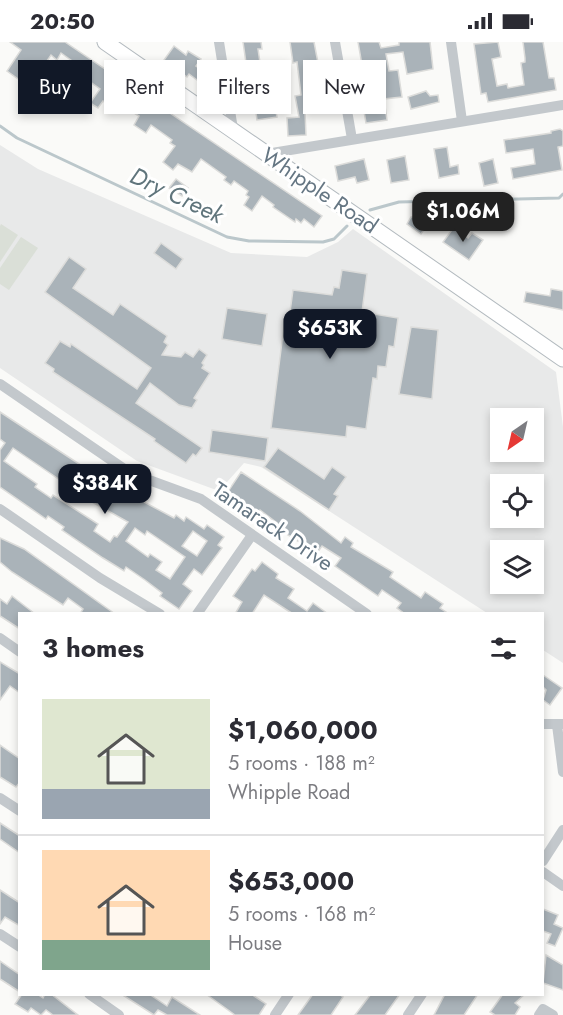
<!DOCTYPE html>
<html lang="en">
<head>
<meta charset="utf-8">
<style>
  :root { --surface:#fff; --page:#f7f7f7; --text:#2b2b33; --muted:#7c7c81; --line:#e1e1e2; --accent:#111827 }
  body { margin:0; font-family:Jost,sans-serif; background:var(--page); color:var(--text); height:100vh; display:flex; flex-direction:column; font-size:22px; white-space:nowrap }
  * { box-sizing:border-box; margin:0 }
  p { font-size:20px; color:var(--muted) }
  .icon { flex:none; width:33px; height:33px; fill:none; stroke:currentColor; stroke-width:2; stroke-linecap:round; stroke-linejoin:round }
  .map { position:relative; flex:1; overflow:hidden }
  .side { position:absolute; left:18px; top:570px; width:526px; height:384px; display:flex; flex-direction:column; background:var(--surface); border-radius:0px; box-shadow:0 3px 9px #0003 }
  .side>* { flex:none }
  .hud { position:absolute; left:18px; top:18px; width:528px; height:54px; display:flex; gap:12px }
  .needle { width:39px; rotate:214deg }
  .controls { position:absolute; left:490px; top:366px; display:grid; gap:12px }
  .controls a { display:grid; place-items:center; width:54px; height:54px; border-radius:0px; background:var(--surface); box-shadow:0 3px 9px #0003; font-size:30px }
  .price { position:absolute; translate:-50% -51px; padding:0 14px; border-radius:12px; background:var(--accent); color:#fff; font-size:20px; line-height:39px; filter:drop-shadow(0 2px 3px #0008) }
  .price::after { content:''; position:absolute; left:50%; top:36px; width:18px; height:14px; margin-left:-9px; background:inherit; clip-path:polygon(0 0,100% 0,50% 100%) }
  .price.selected { background:#222; color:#fff }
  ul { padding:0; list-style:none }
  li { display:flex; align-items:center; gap:18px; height:150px; padding:0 24px }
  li+li { border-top:2px solid var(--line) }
  li span { display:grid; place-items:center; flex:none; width:168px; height:120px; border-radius:0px; color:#555 }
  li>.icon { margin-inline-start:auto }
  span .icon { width:72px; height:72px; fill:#fffc; stroke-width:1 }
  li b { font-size:26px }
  h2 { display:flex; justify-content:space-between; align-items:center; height:72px; padding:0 24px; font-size:26px }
  .tag { padding:0 21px; border-radius:0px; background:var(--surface); box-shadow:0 3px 9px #0003; font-size:21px; line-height:54px }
  .tag.selected { background:var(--accent); color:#fff }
  .status { display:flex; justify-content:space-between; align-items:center; height:42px; padding:0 30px; background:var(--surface); direction:ltr }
  .status svg { height:16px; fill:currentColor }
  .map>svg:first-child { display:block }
</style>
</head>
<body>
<div class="status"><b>20:50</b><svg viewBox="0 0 49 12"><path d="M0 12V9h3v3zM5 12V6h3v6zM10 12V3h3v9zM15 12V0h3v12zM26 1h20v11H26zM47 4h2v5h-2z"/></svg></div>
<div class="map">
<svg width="563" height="973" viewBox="0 0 563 973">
  <rect width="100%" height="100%" fill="#fafaf8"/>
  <path fill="#e8e9e9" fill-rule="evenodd" d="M0,103L38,127L231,211L307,215L338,200L353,187L556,330L563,385V621L543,608V572L487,571L261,425L244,421L219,449L137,419L0,326ZM501,376H534V410H501ZM501,442H534V476H501ZM501,508H534V542H501Z"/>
  <g fill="#dadfd7">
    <polygon points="1,182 18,193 0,220 0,184"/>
    <polygon points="21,195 38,206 9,248 0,242 0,226"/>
  </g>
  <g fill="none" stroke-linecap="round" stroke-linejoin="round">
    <g stroke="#bbc7cb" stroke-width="3">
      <polyline points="0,84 17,96 227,195 249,199 323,200 334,197 347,184"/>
      <polyline points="370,168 399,160 559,156 563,152"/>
    </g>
  </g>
  <g fill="#aab3b9" stroke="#dcdcda" stroke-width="1.5" fill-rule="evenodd">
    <polygon points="10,0 65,0 322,174 314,185 304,177 301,181 296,177 295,180 273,165 274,163 262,154 252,169 244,163 249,155 246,153 248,149 234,139 231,143 224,138 226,135 201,117 192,130 178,122 173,128 163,120 175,104 170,101 172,98 151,83 146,91 134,83 139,74 126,66 122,71 103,59 98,66 90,61 100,47 82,34 86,29 61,11 57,18 51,13 40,29 32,23 21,39 7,29 21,8"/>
    <polygon points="243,0 261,0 262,7 258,7 262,34 278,32 282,51 273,52 277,75 257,78 254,55 251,56"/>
    <polygon points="290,0 314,0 319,26 326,67 305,70 306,93 288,94 287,76 299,75 295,54 301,53 297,20 293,21"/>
    <polygon points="358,0 379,0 381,6 399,3 399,0 430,0 433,27 407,32 403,10 386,12 389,29 398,28 402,55 384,57 387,78 366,81 363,64 368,64 362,40 365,40"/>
    <polygon points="498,0 501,15 492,17 497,44 507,42 508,46 524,43 521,21 525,20 525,16 523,0 543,0 549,36 554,36 556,48 488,60 486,51 481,52 474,2"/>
    <polygon points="174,4 186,13 188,9 201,17 196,24 203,29 197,38 189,32 187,35 164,18"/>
    <polygon points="426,49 430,54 438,53 439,60 411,67 408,55"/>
    <polygon points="560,87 563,89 563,104 558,105 562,128 513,137 511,126 535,122 533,107 506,111 504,98 551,91 551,89"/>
    <polygon points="447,105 450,125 458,123 459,132 439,136 434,107"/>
    <polygon points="405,114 409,138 391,141 387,118"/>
    <polygon points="364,117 369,138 357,141 355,135 338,139 335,124"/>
    <polygon points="493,117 498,141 484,144 479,121"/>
    <polygon points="176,137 188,146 182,154 169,146"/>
    <polygon points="433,174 421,192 407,182 411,175"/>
    <polygon points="454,185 468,196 472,191 483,198 469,218 443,200"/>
    <polygon points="161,201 183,217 176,227 154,211"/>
    <polygon points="69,215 86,227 73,246 113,273 120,262 167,294 164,300 168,303 162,313 181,315 185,310 193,315 199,307 207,313 202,321 204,323 202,326 210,331 194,356 197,358 192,366 179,363 150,341 136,361 202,406 196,414 193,412 186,421 154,399 155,397 53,330 54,327 45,321 60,299 70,305 71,302 137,347 151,326 45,250"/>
    <polygon points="342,228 367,232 362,270 398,276 394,305 389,304 386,325 378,324 377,337 373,336 366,387 347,384 346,395 271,386 285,276 289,277 293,248 332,253 334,245 339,246"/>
    <polygon points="551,247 563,249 563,268 524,260 526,250 550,254"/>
    <polygon points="227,266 267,272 262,304 222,297"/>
    <polygon points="411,285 438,288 432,357 399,352"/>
    <path d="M0,370L99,435L97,438L116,451L118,448L130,455L131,453L174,476L176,473L184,479L186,475L204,487L207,483L224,495L218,503L222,506L202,533L194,527L183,542L192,549L179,567L160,554L162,551L145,538L126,525L124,529L103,516L62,488L64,485L48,474L46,477L0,445V408L5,401L0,397ZM13,406L94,461L128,480L117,495L114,494L110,500L94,489L98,482L53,453L51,456L35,445L37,442L4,419ZM135,486L145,493L147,489L185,515L170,537L156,528L162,520L150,512L148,515L126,499ZM193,489L207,499L197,514L182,504Z"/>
    <polygon points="212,388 268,396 265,419 209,410"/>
    <polygon points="278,406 324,437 332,425 346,435 334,452 338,454 329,468 264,425"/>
    <polygon points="241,430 300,469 341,501 345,495 353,501 351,505 393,530 390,535 421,556 425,550 443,562 440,566 449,572 405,572 397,566 401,561 382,548 378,554 335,524 341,516 322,504 317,511 283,490 275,484 277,481 260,468 257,472 227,451"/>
    <polygon points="0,496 24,507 115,572 80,572 83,567 68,556 63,563 12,530 0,520"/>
    <polygon points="262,520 278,532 276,536 294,547 288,556 307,569 313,561 328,572 293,572 264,553 252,572 235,572 242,560 233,554 252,527 255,529"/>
    <polygon points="12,554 35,572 20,572 20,587 0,574 0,557 7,562"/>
    <polygon points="0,620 20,632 20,651 10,644 0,658"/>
    <polygon points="543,633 562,646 550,663 543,658 546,648 543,645"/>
    <polygon points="0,703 20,717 20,740 16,745 0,735"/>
    <polygon points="0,781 20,794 20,811 0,797"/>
    <polygon points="0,848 20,861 20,884 5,875 0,882"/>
    <polygon points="543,867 558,873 554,882 563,886 555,904 547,901 551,892 543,889"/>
    <polygon points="546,913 563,923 563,948 543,941"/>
    <polygon points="0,919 20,933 20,950 0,937"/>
    <polygon points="22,952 37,952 43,956 45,952 51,952 78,973 53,973 46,968 41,973 31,966 28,970 15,962"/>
    <polygon points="121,952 149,952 167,964 172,955 200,973 167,973 158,968 154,973"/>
    <polygon points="206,952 251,952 266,962 259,973 235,973"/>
    <polygon points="313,952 339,952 343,955 331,973 298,973"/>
    <polygon points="371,952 400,952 385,973 355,973"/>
    <polygon points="445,952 478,952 464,973 434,973"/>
    <polygon points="503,952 525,952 515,961 520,965 515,973 495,973 490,970"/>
  </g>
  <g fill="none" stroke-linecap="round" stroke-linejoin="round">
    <g stroke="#b3babf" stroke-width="17">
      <polyline id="secondary" points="105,0 563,317"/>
    </g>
    <g stroke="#c3c8cc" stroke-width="10">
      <polyline points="219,0 233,87"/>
      <polyline points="335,0 352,97"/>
      <polyline points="451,0 462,79"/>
      <polyline points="266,112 563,63"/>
      <polyline points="0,342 130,431 201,457 367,572"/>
      <polyline points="0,467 100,536 160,572"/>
      <polyline points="197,572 252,493"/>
      <polyline points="0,596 20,610"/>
      <polyline points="543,682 563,682"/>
      <polyline points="557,683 563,730"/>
      <polyline points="0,756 20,769"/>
      <polyline points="543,819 563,788"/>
      <polyline points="543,830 563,844"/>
      <polyline points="0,892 20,905"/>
      <polyline points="89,952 119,973"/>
      <polyline points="275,973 289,952"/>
      <polyline points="408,973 422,952"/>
      <polyline points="539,973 543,967 553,973"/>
    </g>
    <use href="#secondary" stroke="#fff" stroke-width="15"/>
  </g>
  <g text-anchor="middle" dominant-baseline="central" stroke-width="6" stroke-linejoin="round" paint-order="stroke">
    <g font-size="22" fill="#657683" stroke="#fff">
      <text transform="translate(320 148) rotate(34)">Whipple Road</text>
      <text transform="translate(273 484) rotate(34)">Tamarack Drive</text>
    </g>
    <g font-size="24" font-style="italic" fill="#60757c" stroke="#fff">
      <text transform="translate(177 153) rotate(25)">Dry Creek</text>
    </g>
  </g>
</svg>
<div class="controls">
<a><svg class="needle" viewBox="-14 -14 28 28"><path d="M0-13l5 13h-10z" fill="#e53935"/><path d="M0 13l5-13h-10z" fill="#7c7c81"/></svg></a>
<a><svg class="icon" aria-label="locate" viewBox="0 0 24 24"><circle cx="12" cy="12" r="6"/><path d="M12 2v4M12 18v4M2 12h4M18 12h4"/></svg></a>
<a><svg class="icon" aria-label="layers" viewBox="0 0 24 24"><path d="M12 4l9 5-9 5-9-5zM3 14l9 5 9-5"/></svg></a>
</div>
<b class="price selected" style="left:463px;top:201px">$1.06M</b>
<b class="price" style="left:330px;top:318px">$653K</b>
<b class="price" style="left:105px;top:473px">$384K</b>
<div class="hud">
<a class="tag selected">Buy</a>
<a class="tag">Rent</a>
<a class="tag">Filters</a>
<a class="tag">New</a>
</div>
<section class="side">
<h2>3 homes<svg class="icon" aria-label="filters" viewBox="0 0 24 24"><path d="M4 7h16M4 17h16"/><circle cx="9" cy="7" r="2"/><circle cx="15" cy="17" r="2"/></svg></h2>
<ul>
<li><span style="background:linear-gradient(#dfe7d0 75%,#9aa5b1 0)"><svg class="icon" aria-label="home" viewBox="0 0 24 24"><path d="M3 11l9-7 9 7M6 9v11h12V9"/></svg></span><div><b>$1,060,000</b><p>5 rooms · 188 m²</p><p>Whipple Road</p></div></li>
<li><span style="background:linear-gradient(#ffd9b3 75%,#7fa58c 0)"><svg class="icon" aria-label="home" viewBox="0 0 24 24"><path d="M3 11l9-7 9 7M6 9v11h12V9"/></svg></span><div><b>$653,000</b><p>5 rooms · 168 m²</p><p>House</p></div></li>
</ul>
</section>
</div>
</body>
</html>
